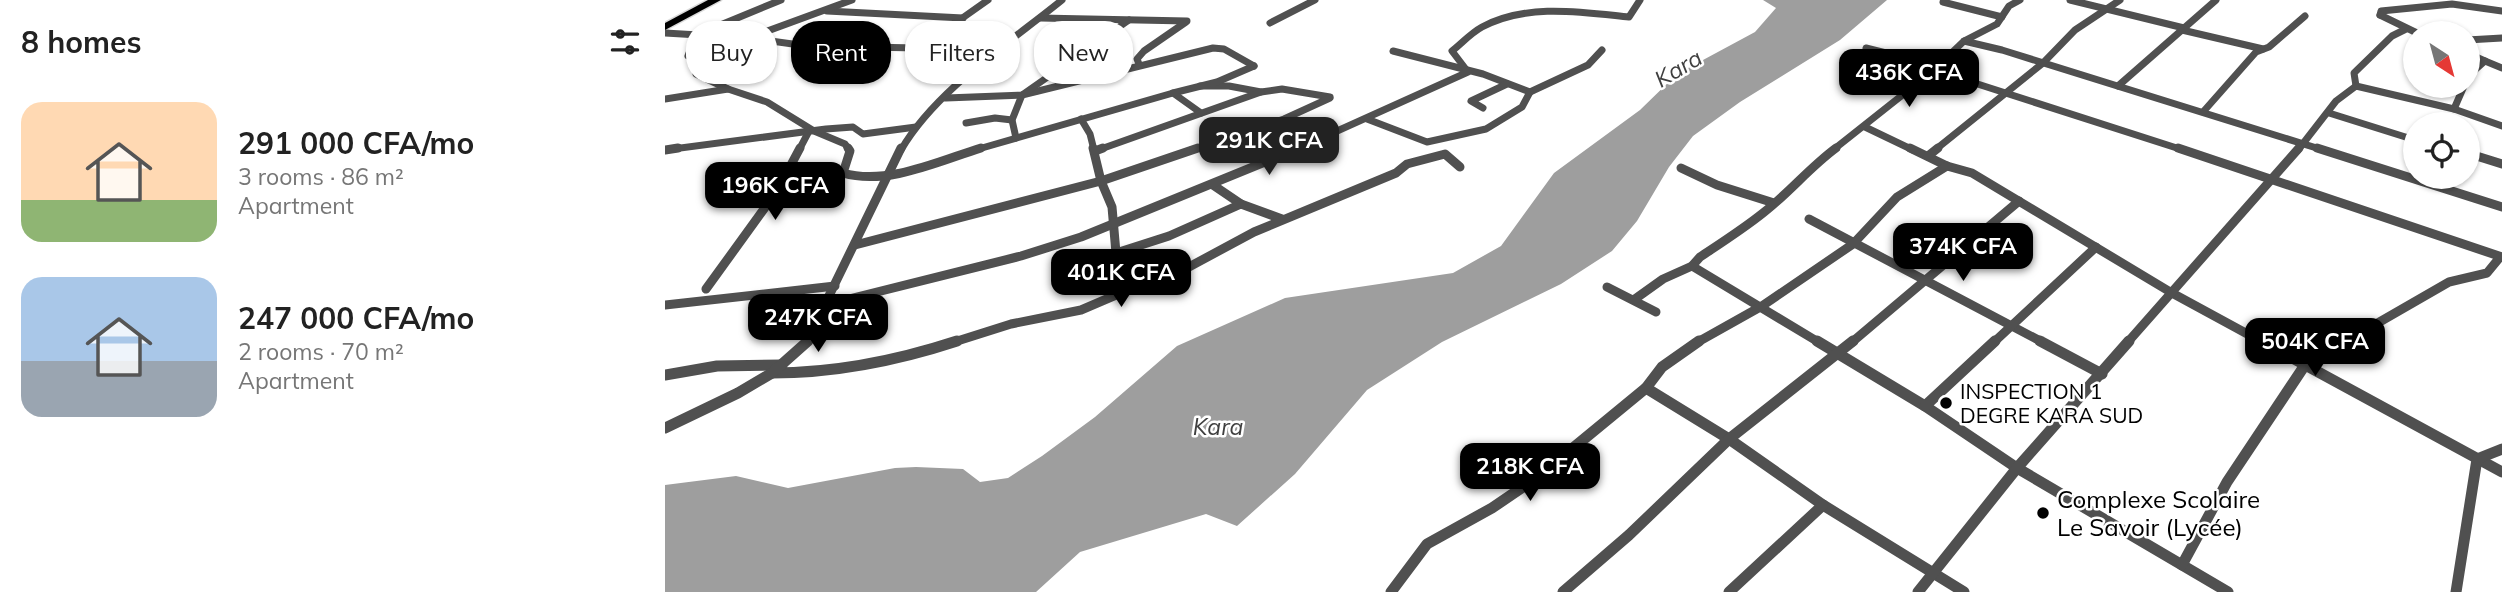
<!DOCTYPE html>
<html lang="en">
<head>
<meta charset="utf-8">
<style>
  :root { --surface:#fff; --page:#f6f6f6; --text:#222; --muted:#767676; --accent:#000 }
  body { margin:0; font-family:Mulish,sans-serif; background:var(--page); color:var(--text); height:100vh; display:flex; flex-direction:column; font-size:26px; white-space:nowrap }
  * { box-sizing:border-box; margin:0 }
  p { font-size:23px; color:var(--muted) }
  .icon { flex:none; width:38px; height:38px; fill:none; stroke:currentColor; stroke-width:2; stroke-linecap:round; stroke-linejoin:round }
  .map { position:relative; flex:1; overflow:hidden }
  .drawer { display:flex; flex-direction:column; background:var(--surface); width:665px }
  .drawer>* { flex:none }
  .hud { position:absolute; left:21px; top:21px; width:665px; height:63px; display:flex; gap:14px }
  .needle { width:46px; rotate:144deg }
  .tools { position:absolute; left:1738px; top:21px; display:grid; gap:14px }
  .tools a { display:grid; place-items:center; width:77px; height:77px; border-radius:50%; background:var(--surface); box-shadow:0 2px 5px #0004; font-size:35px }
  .price { position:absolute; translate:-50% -60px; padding:0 16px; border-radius:14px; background:var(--accent); color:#fff; font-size:23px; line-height:46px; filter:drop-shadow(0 2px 4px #0008) }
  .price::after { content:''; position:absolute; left:50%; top:42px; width:21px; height:16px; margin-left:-10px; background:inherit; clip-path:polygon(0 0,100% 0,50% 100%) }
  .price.current { background:#222; color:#fff }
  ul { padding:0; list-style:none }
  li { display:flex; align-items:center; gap:21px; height:175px; padding:0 21px }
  li span { display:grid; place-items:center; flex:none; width:196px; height:140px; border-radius:21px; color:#555 }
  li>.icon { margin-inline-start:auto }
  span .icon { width:84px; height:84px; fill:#fffc; stroke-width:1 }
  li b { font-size:30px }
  h2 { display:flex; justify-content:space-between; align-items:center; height:84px; padding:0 21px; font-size:30px }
  .chip { padding:0 24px; border-radius:28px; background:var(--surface); box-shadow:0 2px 5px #0004; font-size:24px; line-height:63px }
  .chip.current { background:var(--accent); color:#fff }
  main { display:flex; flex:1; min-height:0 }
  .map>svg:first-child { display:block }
</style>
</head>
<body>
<main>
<section class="drawer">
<h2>8 homes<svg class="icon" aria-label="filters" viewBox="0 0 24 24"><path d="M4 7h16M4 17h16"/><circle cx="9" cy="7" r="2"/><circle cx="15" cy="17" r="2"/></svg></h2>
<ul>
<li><span style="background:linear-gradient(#ffd9b3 70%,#8fb573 0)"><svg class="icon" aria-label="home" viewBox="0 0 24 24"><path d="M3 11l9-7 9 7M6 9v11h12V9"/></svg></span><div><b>291 000 CFA/mo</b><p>3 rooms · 86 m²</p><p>Apartment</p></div></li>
<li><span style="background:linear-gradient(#a9c7e8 60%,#9aa5b1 0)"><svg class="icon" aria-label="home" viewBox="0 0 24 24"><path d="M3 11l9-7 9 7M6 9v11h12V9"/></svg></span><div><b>247 000 CFA/mo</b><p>2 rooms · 70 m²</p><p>Apartment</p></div></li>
</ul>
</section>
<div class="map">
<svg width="1837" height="592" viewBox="0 0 1837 592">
  <rect width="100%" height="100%" fill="#fff"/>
  <polygon fill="#9e9e9e" points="1098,0 1222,0 1175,40 1075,102 1028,136 1004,167 972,221 947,251 896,284 777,342 702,390 630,474 572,526 541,514 415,552 371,592 0,592 0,485 71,476 123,488 230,468 251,467 298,469 315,482 343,478 377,456 430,417 512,346 620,298 788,273 836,246 889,173 975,110 1012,74 1090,32 1111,8"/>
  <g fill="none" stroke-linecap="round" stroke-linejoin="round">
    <g stroke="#dbdbdb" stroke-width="3">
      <polygon id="primary" points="43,0 56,0 0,30 0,23"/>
    </g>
    <g stroke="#505050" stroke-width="7">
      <polyline points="1405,0 1519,28"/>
      <polyline points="1278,2 1337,17"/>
      <polyline points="162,11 298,18"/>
      <polyline points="1715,15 1716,11 1787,4 1837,11"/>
      <polyline points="1715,15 1752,33"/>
      <polyline points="375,18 522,21"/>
      <polyline points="605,23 650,0"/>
      <polyline points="1517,30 1598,49"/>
      <polyline points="0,33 84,38 142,46 255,48 334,53"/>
      <polyline points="36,33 116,0"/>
      <polyline points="43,35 27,45 23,56 34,59 31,74 63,89 102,102 149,131 180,144 184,150"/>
      <polyline points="86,37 187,0"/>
      <polyline points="1802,40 1837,38"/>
      <polyline points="1299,41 1337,50 1658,150"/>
      <polyline points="255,48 323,0"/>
      <polyline points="1201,48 1273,66"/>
      <polyline points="728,51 818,74 865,92 923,65 937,50"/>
      <polyline points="1802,53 1820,61 1802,77"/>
      <polyline points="1820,61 1837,68"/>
      <polyline points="474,64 472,59 479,51 521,22"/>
      <polyline points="1273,66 1269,70 1518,150"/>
      <polyline points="1273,66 1299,41 1332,24 1344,6 1355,0"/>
      <polyline points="535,86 564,86 596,92 617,89 665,97"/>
      <polyline points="1453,86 1551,0"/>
      <polyline points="1691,86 1689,73 1727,36 1741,29"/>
      <polyline points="508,93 552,82 589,66"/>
      <polyline points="281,98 357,95 548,48 559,49 589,66"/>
      <polyline points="0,99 63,89"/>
      <polyline points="818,108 806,101 842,84"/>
      <polyline points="1789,109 1799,86"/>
      <polyline points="1538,112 1591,52 1604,47 1640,16"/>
      <polyline points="1664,113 1750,140"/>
      <polyline points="416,119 425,134 429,150"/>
      <polyline points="702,119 762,142 821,129 857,107 865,92"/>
      <polyline points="301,123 330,118 347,120"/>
      <polyline points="1200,127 1248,150"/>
      <polyline points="576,134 611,150"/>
      <polyline points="351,138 347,120 357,95 464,20"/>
      <polyline points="0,150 161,129 188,127 198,134 251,127"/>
      <polyline points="134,150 143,133"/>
      <path d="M236,150C270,91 344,43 397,0"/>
      <polyline points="310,150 508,93 536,113"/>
      <polyline points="433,150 596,92"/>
      <polyline points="527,150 619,119 665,98"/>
      <path d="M630,150L803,72L787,51C797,43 806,33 817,27C862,3 916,12 964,17L975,0"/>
      <polyline points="1168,150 1269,70"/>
      <polyline points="1270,150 1378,63 1410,30 1455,0"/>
      <polyline points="1633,150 1671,101 1691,86 1789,109 1837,126"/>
    </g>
    <g stroke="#505050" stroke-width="9">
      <path d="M183,148L185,151L178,173C222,186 274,161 316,148"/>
      <polyline points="428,148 436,181 447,207 451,253 486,280"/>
      <polyline points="607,148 619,154"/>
      <polyline points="1245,148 1282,166 1307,173 1507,293 1599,343"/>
      <polyline points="1513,148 1837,257"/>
      <polyline points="1652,148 1837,207"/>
      <polyline points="0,150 13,148"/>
      <polyline points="430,151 438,148"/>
      <polyline points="1802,153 1837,164"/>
      <polyline points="1263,156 1273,148"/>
      <polyline points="1016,168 1052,185 1109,203"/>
      <polyline points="548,185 576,204"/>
      <polyline points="1144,219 1379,343"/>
      <polyline points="190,245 436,181 533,148"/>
      <polyline points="451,253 504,236 576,204 617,219"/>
      <polyline points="1027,266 1155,343"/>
      <polyline points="942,287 991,312"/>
      <polyline points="41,289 112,191 135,148"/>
      <path d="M970,299L998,279L1027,266L1035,257C1056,243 1078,229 1098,213C1124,193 1144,168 1171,148"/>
      <polyline points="164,304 356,256 416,237 634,148"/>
      <polyline points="0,305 170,286"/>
      <polyline points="141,343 236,148"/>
      <polyline points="286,343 346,324 416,310 486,280 509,275 589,232 731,173 742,164 780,154 795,167"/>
      <polyline points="1031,343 1097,306 1188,244 1232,197 1282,166"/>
      <polyline points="1186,343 1354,201"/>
      <polyline points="1328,343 1431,247"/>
      <polyline points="1462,343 1634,148"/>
      <polyline points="1678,343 1784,282 1822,273 1835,257"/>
    </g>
    <g stroke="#505050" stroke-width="11">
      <polyline points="1152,341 1260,406 1352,468 1563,592"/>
      <polyline points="1375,341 1437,374"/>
      <polyline points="1596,341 1837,472"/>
      <path d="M107,373C171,373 231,361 292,341"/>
      <polyline points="0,375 52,366 117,365"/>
      <polyline points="981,388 1064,439 1158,505 1299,592"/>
      <polyline points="1260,406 1330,341"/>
      <polyline points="0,428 73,393 107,373 143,341"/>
      <polyline points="1517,565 1562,482 1640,365 1681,341"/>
      <polyline points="726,592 762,544 827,508 874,476 981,388 997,367 1034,341"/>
      <polyline points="898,592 964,535 1064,439 1188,341"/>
      <polyline points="1064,592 1158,505"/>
      <polyline points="1253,592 1352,468 1464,341"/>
      <polyline points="1791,592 1812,459 1837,449"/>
    </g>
    <use href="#primary" fill="#000" fill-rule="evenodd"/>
  </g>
  <g fill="#000" stroke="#fff" stroke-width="2.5">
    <circle cx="1281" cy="403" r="7"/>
    <circle cx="1378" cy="513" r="7"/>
  </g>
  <g text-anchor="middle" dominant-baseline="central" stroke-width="5" stroke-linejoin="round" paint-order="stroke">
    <g font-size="21" fill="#000" stroke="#fff" text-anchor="start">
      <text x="1295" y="391">INSPECTION 1<tspan x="1295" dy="24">DEGRE KARA SUD</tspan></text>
    </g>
    <g font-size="23" font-style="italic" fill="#3f3f3f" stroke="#fff">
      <text transform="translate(1013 68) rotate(-31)">Kara</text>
      <text x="553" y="426">Kara</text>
    </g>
    <g font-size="24" fill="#000" stroke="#fff" text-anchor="start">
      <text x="1392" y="499">Complexe Scolaire<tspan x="1392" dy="28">Le Savoir (Lycée)</tspan></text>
    </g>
  </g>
</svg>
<div class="tools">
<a><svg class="needle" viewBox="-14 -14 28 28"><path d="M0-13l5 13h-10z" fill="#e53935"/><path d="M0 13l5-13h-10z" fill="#767676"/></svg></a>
<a><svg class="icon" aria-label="locate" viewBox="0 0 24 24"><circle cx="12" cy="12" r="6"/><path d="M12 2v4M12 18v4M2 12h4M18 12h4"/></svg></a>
</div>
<b class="price" style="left:1244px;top:109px">436K CFA</b>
<b class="price current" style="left:604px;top:177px">291K CFA</b>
<b class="price" style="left:110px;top:222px">196K CFA</b>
<b class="price" style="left:1298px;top:283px">374K CFA</b>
<b class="price" style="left:456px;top:309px">401K CFA</b>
<b class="price" style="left:153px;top:354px">247K CFA</b>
<b class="price" style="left:1650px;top:378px">504K CFA</b>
<b class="price" style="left:865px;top:503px">218K CFA</b>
<div class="hud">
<a class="chip">Buy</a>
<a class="chip current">Rent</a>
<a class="chip">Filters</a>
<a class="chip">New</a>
</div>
</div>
</main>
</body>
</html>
